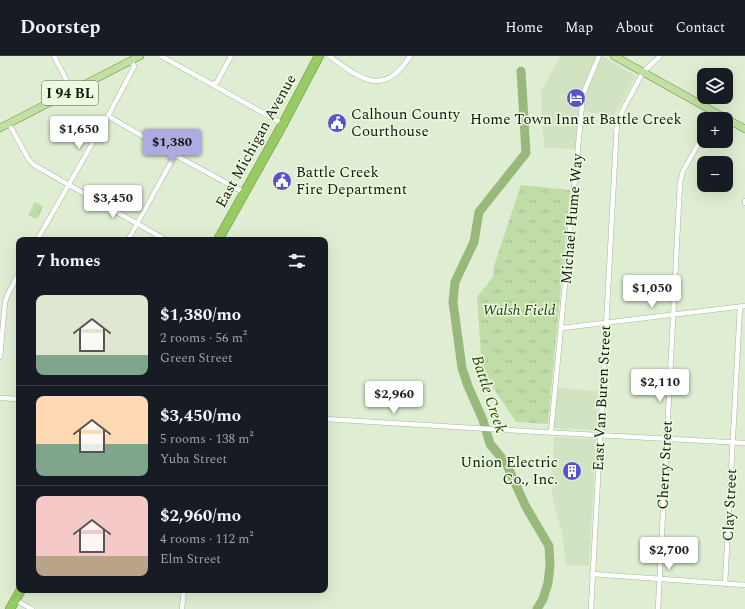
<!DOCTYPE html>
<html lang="en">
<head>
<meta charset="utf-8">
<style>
  :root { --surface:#171b24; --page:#242831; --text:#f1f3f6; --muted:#9ea1a6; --line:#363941; --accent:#adabe2 }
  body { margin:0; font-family:Spectral,serif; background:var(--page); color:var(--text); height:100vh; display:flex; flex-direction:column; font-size:15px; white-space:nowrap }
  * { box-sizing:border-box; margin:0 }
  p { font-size:13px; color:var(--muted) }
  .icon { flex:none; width:22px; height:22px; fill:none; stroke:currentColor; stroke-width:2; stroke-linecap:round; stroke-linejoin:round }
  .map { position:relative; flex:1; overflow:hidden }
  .sheet { position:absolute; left:16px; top:181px; width:312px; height:356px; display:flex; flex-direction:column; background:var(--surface); border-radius:8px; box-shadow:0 4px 16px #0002 }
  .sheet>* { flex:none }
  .buttons { position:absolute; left:697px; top:12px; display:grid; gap:8px }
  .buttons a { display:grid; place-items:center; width:36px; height:36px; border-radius:8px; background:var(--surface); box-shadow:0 4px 16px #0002; font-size:20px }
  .price { position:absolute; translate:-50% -34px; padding:0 9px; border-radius:4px; background:#fff; color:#222; font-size:13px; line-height:26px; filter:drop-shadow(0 1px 2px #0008) }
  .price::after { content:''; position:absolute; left:50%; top:24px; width:12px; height:9px; margin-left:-6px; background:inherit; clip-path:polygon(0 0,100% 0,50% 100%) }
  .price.on { background:var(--accent); color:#111 }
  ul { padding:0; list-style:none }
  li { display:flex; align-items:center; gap:12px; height:100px; padding:0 20px }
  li+li { border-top:1px solid var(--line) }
  li span { display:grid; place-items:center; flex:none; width:112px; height:80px; border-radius:8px; color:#555 }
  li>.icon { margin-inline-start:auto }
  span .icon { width:48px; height:48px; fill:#fffc; stroke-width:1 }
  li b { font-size:17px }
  h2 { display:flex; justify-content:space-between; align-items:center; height:48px; padding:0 20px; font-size:17px }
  header { display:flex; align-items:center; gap:24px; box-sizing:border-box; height:56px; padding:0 20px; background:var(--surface); border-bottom:1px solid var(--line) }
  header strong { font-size:19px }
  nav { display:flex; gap:22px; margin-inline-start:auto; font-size:14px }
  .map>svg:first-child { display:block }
</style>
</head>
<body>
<header>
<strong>Doorstep</strong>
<nav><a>Home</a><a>Map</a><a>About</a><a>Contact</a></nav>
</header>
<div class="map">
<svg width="745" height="553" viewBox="0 0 745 553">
  <defs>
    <pattern id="park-tufts" width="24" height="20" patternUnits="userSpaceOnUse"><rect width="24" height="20" fill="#c0dda7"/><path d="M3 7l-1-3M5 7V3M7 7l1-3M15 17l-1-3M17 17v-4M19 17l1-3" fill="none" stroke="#a4bd8f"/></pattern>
  </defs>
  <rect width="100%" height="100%" fill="#dfeed3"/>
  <g fill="#d1e3c1">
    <polygon points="560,0 597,0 582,36 576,93 544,92 541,36"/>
    <polygon points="602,0 636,20 613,62 584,55 585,41"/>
    <polygon points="558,332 598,335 596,374 553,372"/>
    <polygon points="554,381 596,383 589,510 566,509 563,481 552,439"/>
  </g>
  <g fill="url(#park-tufts)">
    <polygon points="521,129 570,134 548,368 516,366 482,315 477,241 493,221 494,210"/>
    <polygon points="35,146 43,150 39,160 35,163 28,159"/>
  </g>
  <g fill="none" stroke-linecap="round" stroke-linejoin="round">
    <polyline stroke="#99b97c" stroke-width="9" points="521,15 526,97 479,156 474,186 455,226 453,246 462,312 468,330 483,364 490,388 506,407 526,451 549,490 550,509 548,527 543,543 537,553"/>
    <g stroke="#a8b69c" stroke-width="5.5">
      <g id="street">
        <polyline points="54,0 72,35"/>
        <polyline points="161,0 283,68"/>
        <path d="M329,0C360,22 383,43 410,0"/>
        <polyline points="213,28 217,26 231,0"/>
        <polyline points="108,60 175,99 245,137"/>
        <polyline points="712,63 716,57"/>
        <polyline points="9,68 29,104 34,109 166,184"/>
        <polyline points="745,145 745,147"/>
        <polyline points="37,184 108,60 134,11 132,4"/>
        <polyline points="128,184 175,99"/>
        <polyline points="562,272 745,250"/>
        <polyline points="0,301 5,246 8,238 19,217"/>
        <polyline points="0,342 19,343"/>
        <polyline points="325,363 523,375 745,387"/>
        <polyline points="551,376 583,38 599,0"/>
        <polyline points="592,518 745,529"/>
        <polyline points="725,528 740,251"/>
        <polyline points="15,544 32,553"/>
        <polyline points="182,553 184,534"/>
        <polyline points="591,553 617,65 643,16 660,0"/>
        <polyline points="658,553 680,127 683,115 704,78"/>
      </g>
    </g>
    <g stroke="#698c45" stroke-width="8">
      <g id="primary">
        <polyline points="614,0 745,73"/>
        <polyline points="0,72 140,0"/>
      </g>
    </g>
    <g stroke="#698c45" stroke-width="10">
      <g id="highway">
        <polyline points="218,184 283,68 319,0"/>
        <polyline points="10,553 21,534"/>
      </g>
    </g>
    <use href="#street" stroke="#fff" stroke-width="4.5"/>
    <use href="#primary" stroke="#c1e0a1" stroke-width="7"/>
    <use href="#highway" stroke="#98cb62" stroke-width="9"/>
  </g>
  <defs>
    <g id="hotel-disc" transform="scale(1)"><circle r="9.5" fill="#5952ca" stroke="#ecfbe0"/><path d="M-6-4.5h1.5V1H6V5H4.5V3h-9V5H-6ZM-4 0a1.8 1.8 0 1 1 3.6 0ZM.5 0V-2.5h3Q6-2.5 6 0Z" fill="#fff"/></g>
    <g id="civic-disc" transform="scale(1)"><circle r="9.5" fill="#5952ca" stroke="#ecfbe0"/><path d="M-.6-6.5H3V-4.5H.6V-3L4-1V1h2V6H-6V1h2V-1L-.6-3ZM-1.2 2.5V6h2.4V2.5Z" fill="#fff"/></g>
    <g id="building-disc" transform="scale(1)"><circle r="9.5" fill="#5952ca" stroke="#ecfbe0"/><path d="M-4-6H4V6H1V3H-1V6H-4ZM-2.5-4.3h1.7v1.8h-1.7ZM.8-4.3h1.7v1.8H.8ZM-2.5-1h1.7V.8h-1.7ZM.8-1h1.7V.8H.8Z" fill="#fff"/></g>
  </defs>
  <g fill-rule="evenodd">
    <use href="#hotel-disc" x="576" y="42"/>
    <use href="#civic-disc" x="337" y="67"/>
    <use href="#civic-disc" x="282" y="125"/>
    <use href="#building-disc" x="572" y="415"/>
  </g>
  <g text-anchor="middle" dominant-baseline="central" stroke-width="3" stroke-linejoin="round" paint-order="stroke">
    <rect fill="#ecfbe0" stroke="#545c4e" stroke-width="1" x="42" y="25" width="56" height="24" rx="3"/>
    <g font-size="14" font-weight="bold" fill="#13180f">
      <text x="70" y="37">I 94 BL</text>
    </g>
    <g font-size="15" fill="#13180f" stroke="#ecfbe0" text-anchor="start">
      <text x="351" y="58">Calhoun County<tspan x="351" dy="17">Courthouse</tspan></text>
      <text x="576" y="63" text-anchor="middle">Home Town Inn at Battle Creek</text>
      <text x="296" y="116">Battle Creek<tspan x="296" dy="17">Fire Department</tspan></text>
      <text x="558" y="406" text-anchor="end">Union Electric<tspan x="558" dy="17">Co., Inc.</tspan></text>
    </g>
    <g font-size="15" fill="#13180f" stroke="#ecfbe0">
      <text transform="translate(256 85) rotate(-61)">East Michigan Avenue</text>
      <text transform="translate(572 163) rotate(-85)">Michael Hume Way</text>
      <text transform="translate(602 342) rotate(-87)">East Van Buren Street</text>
      <text transform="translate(665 409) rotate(-87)">Cherry Street</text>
      <text transform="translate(730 449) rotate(-87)">Clay Street</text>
    </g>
    <g font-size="15" font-style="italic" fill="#273c10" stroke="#ecfbe0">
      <text x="519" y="254">Walsh Field</text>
    </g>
    <g font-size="16" font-style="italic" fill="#2d4905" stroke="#ecfbe0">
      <text transform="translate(489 338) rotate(72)">Battle Creek</text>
    </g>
  </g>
</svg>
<div class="buttons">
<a><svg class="icon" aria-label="layers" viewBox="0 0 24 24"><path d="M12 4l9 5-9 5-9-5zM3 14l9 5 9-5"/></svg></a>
<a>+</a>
<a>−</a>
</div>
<b class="price" style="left:79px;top:94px">$1,650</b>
<b class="price on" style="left:172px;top:107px">$1,380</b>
<b class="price" style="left:113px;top:163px">$3,450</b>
<b class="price" style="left:652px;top:253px">$1,050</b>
<b class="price" style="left:660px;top:347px">$2,110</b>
<b class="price" style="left:394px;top:359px">$2,960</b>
<b class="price" style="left:669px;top:515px">$2,700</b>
<section class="sheet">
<h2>7 homes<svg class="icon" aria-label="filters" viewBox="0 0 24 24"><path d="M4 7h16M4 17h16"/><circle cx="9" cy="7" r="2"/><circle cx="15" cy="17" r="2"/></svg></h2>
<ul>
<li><span style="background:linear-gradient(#dfe7d0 75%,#7fa58c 0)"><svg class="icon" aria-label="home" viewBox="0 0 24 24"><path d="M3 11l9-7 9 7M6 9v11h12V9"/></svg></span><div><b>$1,380/mo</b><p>2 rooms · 56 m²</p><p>Green Street</p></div></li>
<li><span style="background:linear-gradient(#ffd9b3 60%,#7fa58c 0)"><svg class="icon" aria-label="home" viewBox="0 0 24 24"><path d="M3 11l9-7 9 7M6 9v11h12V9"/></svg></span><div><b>$3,450/mo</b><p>5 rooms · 138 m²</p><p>Yuba Street</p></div></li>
<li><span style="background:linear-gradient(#f6c9c9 75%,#b9a48a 0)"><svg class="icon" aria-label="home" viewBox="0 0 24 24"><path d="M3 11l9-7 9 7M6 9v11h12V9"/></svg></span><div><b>$2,960/mo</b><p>4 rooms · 112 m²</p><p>Elm Street</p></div></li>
</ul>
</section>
</div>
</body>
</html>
